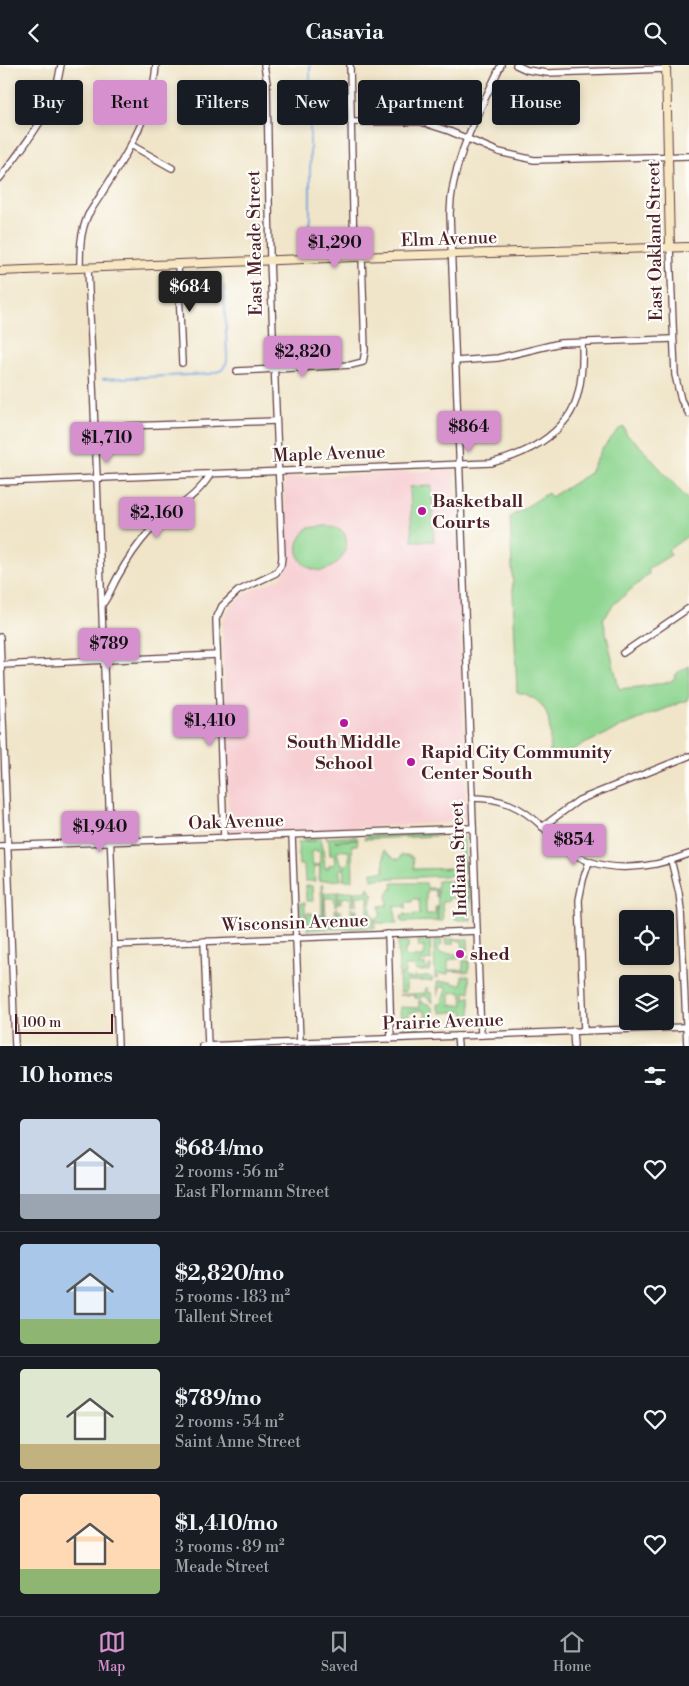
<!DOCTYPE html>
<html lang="en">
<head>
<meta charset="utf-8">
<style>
  :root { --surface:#171b24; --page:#20242c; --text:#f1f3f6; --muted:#9ea1a6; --line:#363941; --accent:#d690ce }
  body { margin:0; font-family:"Libre Bodoni",serif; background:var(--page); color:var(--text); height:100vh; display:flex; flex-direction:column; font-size:19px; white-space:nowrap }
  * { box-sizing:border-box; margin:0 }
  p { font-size:16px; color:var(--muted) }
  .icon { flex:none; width:28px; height:28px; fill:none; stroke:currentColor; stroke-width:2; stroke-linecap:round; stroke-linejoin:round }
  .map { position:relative; height:981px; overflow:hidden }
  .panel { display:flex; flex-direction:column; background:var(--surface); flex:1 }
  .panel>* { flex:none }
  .hud { position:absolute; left:15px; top:15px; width:660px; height:45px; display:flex; gap:10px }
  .buttons { position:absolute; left:619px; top:845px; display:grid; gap:10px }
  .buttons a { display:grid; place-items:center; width:55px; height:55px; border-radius:5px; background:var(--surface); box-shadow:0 2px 8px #0003; font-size:25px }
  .scale { position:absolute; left:15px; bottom:12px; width:98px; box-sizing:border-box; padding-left:5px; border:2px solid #4a1f2b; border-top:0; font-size:14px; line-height:18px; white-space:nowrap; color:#4a1f2b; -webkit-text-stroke:4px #fdfcf7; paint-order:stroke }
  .price { position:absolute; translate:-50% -42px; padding:0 11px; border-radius:5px; background:var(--accent); color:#111; font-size:16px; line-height:32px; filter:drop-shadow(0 1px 2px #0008) }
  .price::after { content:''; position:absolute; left:50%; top:30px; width:15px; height:11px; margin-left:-8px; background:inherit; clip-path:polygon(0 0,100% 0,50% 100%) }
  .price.selected { background:#222; color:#fff }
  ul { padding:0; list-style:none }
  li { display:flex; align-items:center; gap:15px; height:125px; padding:0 20px }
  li+li { border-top:1px solid var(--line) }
  li span { display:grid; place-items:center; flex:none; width:140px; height:100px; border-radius:5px; color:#555 }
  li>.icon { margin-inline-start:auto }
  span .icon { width:60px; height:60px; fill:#fffc; stroke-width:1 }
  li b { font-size:21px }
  h2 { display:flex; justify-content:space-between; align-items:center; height:60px; padding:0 20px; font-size:21px }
  .tag { padding:0 18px; border-radius:5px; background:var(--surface); box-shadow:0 2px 8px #0003; font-size:18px; line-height:45px }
  .tag.selected { background:var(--accent); color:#111 }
  header { display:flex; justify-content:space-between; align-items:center; height:65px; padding:0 20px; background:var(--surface); font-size:22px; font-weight:800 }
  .tabs { display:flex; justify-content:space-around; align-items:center; height:70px; border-top:1px solid var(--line); background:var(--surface); font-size:14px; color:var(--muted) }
  .tabs a { display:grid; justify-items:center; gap:2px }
  .tabs .selected { color:var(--accent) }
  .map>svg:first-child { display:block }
</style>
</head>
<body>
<header><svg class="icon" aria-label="back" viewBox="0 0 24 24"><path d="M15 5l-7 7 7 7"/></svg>Casavia<svg class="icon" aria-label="search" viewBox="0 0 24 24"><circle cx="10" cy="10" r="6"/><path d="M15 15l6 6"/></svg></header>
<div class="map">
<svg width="689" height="981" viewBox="0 0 689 981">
  <rect width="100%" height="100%" fill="#fdfcf7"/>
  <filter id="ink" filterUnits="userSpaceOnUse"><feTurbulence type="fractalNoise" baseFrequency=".02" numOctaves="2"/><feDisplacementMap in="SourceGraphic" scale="10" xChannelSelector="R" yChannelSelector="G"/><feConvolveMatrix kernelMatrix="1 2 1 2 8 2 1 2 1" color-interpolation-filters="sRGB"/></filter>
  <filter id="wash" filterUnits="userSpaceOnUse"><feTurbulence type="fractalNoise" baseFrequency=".0096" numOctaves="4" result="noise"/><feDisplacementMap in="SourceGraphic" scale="20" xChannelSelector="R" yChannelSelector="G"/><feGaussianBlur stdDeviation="1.12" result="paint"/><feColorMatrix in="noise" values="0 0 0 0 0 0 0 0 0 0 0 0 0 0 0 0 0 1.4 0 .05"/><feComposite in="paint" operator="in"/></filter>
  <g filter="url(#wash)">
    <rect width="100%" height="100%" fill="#f0e5c9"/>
    <polygon fill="#f7cfd3" points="449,405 453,406 454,409 467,754 466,757 235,768 231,766 229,763 222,557 230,542 241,532 254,524 281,513 285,505 287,493 284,416 286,413"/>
    <g fill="#8fd691" stroke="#6c7a5e" fill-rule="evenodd">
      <path d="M624,362L626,369L639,380L689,436V470L668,485L671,490L648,504L649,509L614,539L603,554L619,624L639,622L669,617L674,614L677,608L689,601V630L687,635L623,661L565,688L550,687C550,657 552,635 517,627L510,452L548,428L551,432L590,408L602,384L619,364Z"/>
      <polygon points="432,421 434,476 412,476 410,422"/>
      <path d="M325,461C330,461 336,461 340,464C359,479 332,517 308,502C303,499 301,497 299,491C295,479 300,472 308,463Z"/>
      <polygon points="438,768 438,771 364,774 366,771"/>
      <path d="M356,771L358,774L335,776L358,775L357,780H352L353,815H343L345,800L349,797V786H344V785L337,787L340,798H342L343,804L339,805L341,815L319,816L320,801H314L315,816H305L304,800H299L298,777L316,776H304V773H320L322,784H323L325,803H329V800L335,799L334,790H330L329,776L325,773ZM312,786H320V800H312Z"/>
      <polygon points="464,771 465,810 372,814 372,807 384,807 384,785 395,794 400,794 401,790 410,790 410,792 413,792 414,804 458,803 457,779 454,779 454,777 446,777 446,772"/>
      <polygon points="466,815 467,840 460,840 458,833 449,833 448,836 442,837 443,856 438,856 437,816"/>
      <polygon points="467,815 470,815 471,855 469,855"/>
      <polygon points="392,818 426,818 427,823 436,823 436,832 434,825 426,825 426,849 435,849 435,842 437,842 437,856 402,857 401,851 405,851 405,848 406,850 420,849 419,834 412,834 412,837 406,837 406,844 404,841 394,842 397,858 376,858 376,853 381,851 380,841 388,840 387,830 390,824 393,824"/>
      <polygon points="321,820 323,820 323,828 337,827 337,841 335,842 334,833 325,833 326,852 335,852 335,844 337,844 338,860 325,860 324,828 324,860 307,861 307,848 312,848 313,851 322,850"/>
      <polygon points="306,821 312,821 313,836 306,836"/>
      <polygon points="368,822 374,831 372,832 372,835 370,835 372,852 374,852 375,858 355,859 355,844 357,844 357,853 368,852 368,831 357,831 357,840 355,840 354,826 367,826"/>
      <polygon points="353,826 353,841 351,841 350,832 341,833 341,838 338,839 338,827"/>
      <polygon points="300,838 305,838 305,860 301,860"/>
      <polygon points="459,841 467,841 467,855 455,855 455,848 459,848"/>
      <polygon points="351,843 354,843 354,859 339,859 338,846 341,846 342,852 351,852"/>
      <polygon points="375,860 375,863 307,865 307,862"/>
      <polygon points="445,874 468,874 468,885 463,885 462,876 454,875 453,879 448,879 446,881"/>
      <polygon points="430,875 431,895 419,897 420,900 425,899 426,904 429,903 429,900 431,900 431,903 429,906 416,906 414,901 405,901 405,909 399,910 398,876 408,876 408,884 405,884 405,892 424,892 424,882 419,882 418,876"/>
      <polygon points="434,875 441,875 442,880 438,882 438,888 468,890 469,892 448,895 448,905 463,905 463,896 469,896 469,907 448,906 448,909 437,909 439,913 436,912 435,914"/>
      <polygon points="415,909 416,913 429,911 432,913 432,916 406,916 406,927 400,927 399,911 405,911 406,913 415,913"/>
      <polygon points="462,911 469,911 470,927 465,927 465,931 467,932 462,933 461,927 450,928 450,940 463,940 462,935 467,934 470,931 471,958 465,959 464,946 441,948 441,944 438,944 438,939 443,939 443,931 445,931 447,922 440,921 438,931 437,917 453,917 453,919 462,919"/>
      <polygon points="426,923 428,923 429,928 432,928 433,938 424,930 421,933 415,933 414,930 399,930 425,928"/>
      <polygon points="419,935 425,939 427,938 433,943 433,960 426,960 425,947 420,945 409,948 408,957 422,957 422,961 401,961 400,942 419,943"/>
      <polygon points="422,962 423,966 401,967 401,963"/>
    </g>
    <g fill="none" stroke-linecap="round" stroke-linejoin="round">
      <g stroke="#6fa1da" stroke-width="2">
        <polyline points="300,180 308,165 310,153 310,0"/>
        <polyline points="103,314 210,309 222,305 227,297 227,290 224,221"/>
      </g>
    </g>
  </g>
  <g filter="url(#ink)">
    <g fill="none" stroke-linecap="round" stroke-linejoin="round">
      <g stroke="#633d43" stroke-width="8">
        <g id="street">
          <polyline points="350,0 354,192"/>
          <polyline points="516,0 527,5 547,8 667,4"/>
          <polyline points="351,57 421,57 449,66 499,87 534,95 689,91"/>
          <polyline points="131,80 172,103"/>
          <path d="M0,113C27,76 54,47 61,0"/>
          <polyline points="670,182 675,310 681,335 689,349"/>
          <polyline points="178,199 182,298"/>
          <path d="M80,203C80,184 80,168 88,150C117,104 152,57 156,0"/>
          <polyline points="88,203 97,413 118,981"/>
          <polyline points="456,296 498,293 560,278 673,274"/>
          <polyline points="237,306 351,300 363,297 365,286 362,192"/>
          <polyline points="95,362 276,356"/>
          <path d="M0,417L491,398C519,391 549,377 567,353C582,333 583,302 582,278"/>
          <path d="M102,540C109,531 112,522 117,513C126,497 136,481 148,468C167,447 196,434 210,410"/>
          <polyline points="0,572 15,981"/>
          <polyline points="623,588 689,543"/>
          <polyline points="0,600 217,590"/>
          <path d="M472,733C503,733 520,741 543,762C549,768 555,776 562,781C599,811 648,805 689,789"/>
          <polyline points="542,762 579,735 689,691"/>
          <polyline points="292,770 300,977"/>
          <polyline points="224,773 216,554 222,541 238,526 276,508 281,500 282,492 270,195 267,18 264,0"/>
          <polyline points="0,781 473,763"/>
          <polyline points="671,795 679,828 681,846 687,981"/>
          <polyline points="388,869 391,974"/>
          <polyline points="204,876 208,981"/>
          <polyline points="114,880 477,866"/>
          <polyline points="573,966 574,981"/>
          <polyline points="584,966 579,835 583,815 589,797"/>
          <path d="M481,970L450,149C451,95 479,48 501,0"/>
          <polyline points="457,971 458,981"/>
          <polyline points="202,981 685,962"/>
        </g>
      </g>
      <g stroke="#633d43" stroke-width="10">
        <g id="secondary">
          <polyline points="666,0 670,182"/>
          <polyline points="0,206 354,192 689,182"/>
        </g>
      </g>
      <use href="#street" stroke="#fff" stroke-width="5.5"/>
      <use href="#secondary" stroke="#f7e8c3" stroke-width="8"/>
    </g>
  </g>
  <g fill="#b5179e" stroke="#fdfcf7" stroke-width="2">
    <circle cx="422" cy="446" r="5"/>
    <circle cx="344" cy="658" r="5"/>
    <circle cx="411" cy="697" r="5"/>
    <circle cx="460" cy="889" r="5"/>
  </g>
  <g text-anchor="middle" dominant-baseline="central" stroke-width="4.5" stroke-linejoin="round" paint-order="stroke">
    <g font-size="18" fill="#4a1f2b" stroke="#fdfcf7">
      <text transform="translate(449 174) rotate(-2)">Elm Avenue</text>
      <text transform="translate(655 176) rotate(-91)">East Oakland Street</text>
      <text transform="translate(255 178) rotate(-91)">East Meade Street</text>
      <text transform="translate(329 389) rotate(-2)">Maple Avenue</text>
      <text transform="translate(236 757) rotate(-2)">Oak Avenue</text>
      <text transform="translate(459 794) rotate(-92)">Indiana Street</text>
      <text transform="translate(295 858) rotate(-2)">Wisconsin Avenue</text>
      <text transform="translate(443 957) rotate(-2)">Prairie Avenue</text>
    </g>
    <g font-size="18" font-weight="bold" fill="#4a1f2b" stroke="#fdfcf7" text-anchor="start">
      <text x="432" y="436">Basketball<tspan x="432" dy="21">Courts</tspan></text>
      <text x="344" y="677" text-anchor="middle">South Middle<tspan x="344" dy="21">School</tspan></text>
      <text x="421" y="687">Rapid City Community<tspan x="421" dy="21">Center South</tspan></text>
      <text x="470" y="889">shed</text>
    </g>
  </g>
</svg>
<div class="buttons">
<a><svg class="icon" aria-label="locate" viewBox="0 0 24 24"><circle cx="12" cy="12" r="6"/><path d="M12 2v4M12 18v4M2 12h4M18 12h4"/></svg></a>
<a><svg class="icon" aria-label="layers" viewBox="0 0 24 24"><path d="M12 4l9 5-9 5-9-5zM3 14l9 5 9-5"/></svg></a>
</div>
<div class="scale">100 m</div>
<b class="price" style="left:335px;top:204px">$1,290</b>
<b class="price selected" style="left:190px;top:248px">$684</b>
<b class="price" style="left:303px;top:313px">$2,820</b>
<b class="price" style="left:469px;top:388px">$864</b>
<b class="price" style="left:107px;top:399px">$1,710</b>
<b class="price" style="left:157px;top:474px">$2,160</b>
<b class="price" style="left:109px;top:605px">$789</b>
<b class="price" style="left:210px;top:682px">$1,410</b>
<b class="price" style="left:100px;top:788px">$1,940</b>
<b class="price" style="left:574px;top:801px">$854</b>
<div class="hud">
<a class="tag">Buy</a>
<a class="tag selected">Rent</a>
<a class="tag">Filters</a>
<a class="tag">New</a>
<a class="tag">Apartment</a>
<a class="tag">House</a>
</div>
</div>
<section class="panel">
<h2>10 homes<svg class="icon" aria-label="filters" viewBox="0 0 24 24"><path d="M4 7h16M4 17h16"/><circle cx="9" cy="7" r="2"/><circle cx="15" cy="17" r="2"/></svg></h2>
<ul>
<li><span style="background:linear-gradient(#c9d6e8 75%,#9aa5b1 0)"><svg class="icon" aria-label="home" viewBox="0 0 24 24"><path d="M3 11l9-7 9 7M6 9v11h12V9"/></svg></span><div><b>$684/mo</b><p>2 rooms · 56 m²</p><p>East Flormann Street</p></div><svg class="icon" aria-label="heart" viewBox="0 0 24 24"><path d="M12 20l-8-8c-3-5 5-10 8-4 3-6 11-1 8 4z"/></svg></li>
<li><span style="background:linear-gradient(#a9c7e8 75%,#8fb573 0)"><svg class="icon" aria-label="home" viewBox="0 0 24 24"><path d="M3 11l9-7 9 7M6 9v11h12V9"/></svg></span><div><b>$2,820/mo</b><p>5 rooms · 183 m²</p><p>Tallent Street</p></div><svg class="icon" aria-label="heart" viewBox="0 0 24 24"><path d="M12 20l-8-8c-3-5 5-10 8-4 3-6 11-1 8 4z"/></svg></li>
<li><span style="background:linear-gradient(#dfe7d0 75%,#c2b280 0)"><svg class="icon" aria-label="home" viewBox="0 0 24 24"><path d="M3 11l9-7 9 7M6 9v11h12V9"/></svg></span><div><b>$789/mo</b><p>2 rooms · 54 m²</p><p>Saint Anne Street</p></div><svg class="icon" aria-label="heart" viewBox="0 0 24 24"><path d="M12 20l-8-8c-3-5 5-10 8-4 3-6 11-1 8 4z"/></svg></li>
<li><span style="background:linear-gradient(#ffd9b3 75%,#8fb573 0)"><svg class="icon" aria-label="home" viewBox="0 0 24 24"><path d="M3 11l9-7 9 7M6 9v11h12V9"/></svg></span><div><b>$1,410/mo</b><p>3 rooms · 89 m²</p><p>Meade Street</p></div><svg class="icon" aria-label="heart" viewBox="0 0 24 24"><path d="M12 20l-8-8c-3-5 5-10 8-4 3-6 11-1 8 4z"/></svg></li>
</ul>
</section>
<nav class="tabs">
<a class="selected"><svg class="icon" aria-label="map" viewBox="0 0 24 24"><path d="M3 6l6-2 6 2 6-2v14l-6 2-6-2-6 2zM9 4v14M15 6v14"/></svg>Map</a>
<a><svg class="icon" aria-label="saved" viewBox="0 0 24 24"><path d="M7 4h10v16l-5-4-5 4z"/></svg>Saved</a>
<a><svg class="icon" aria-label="home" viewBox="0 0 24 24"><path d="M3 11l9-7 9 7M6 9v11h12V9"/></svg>Home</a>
</nav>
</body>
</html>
